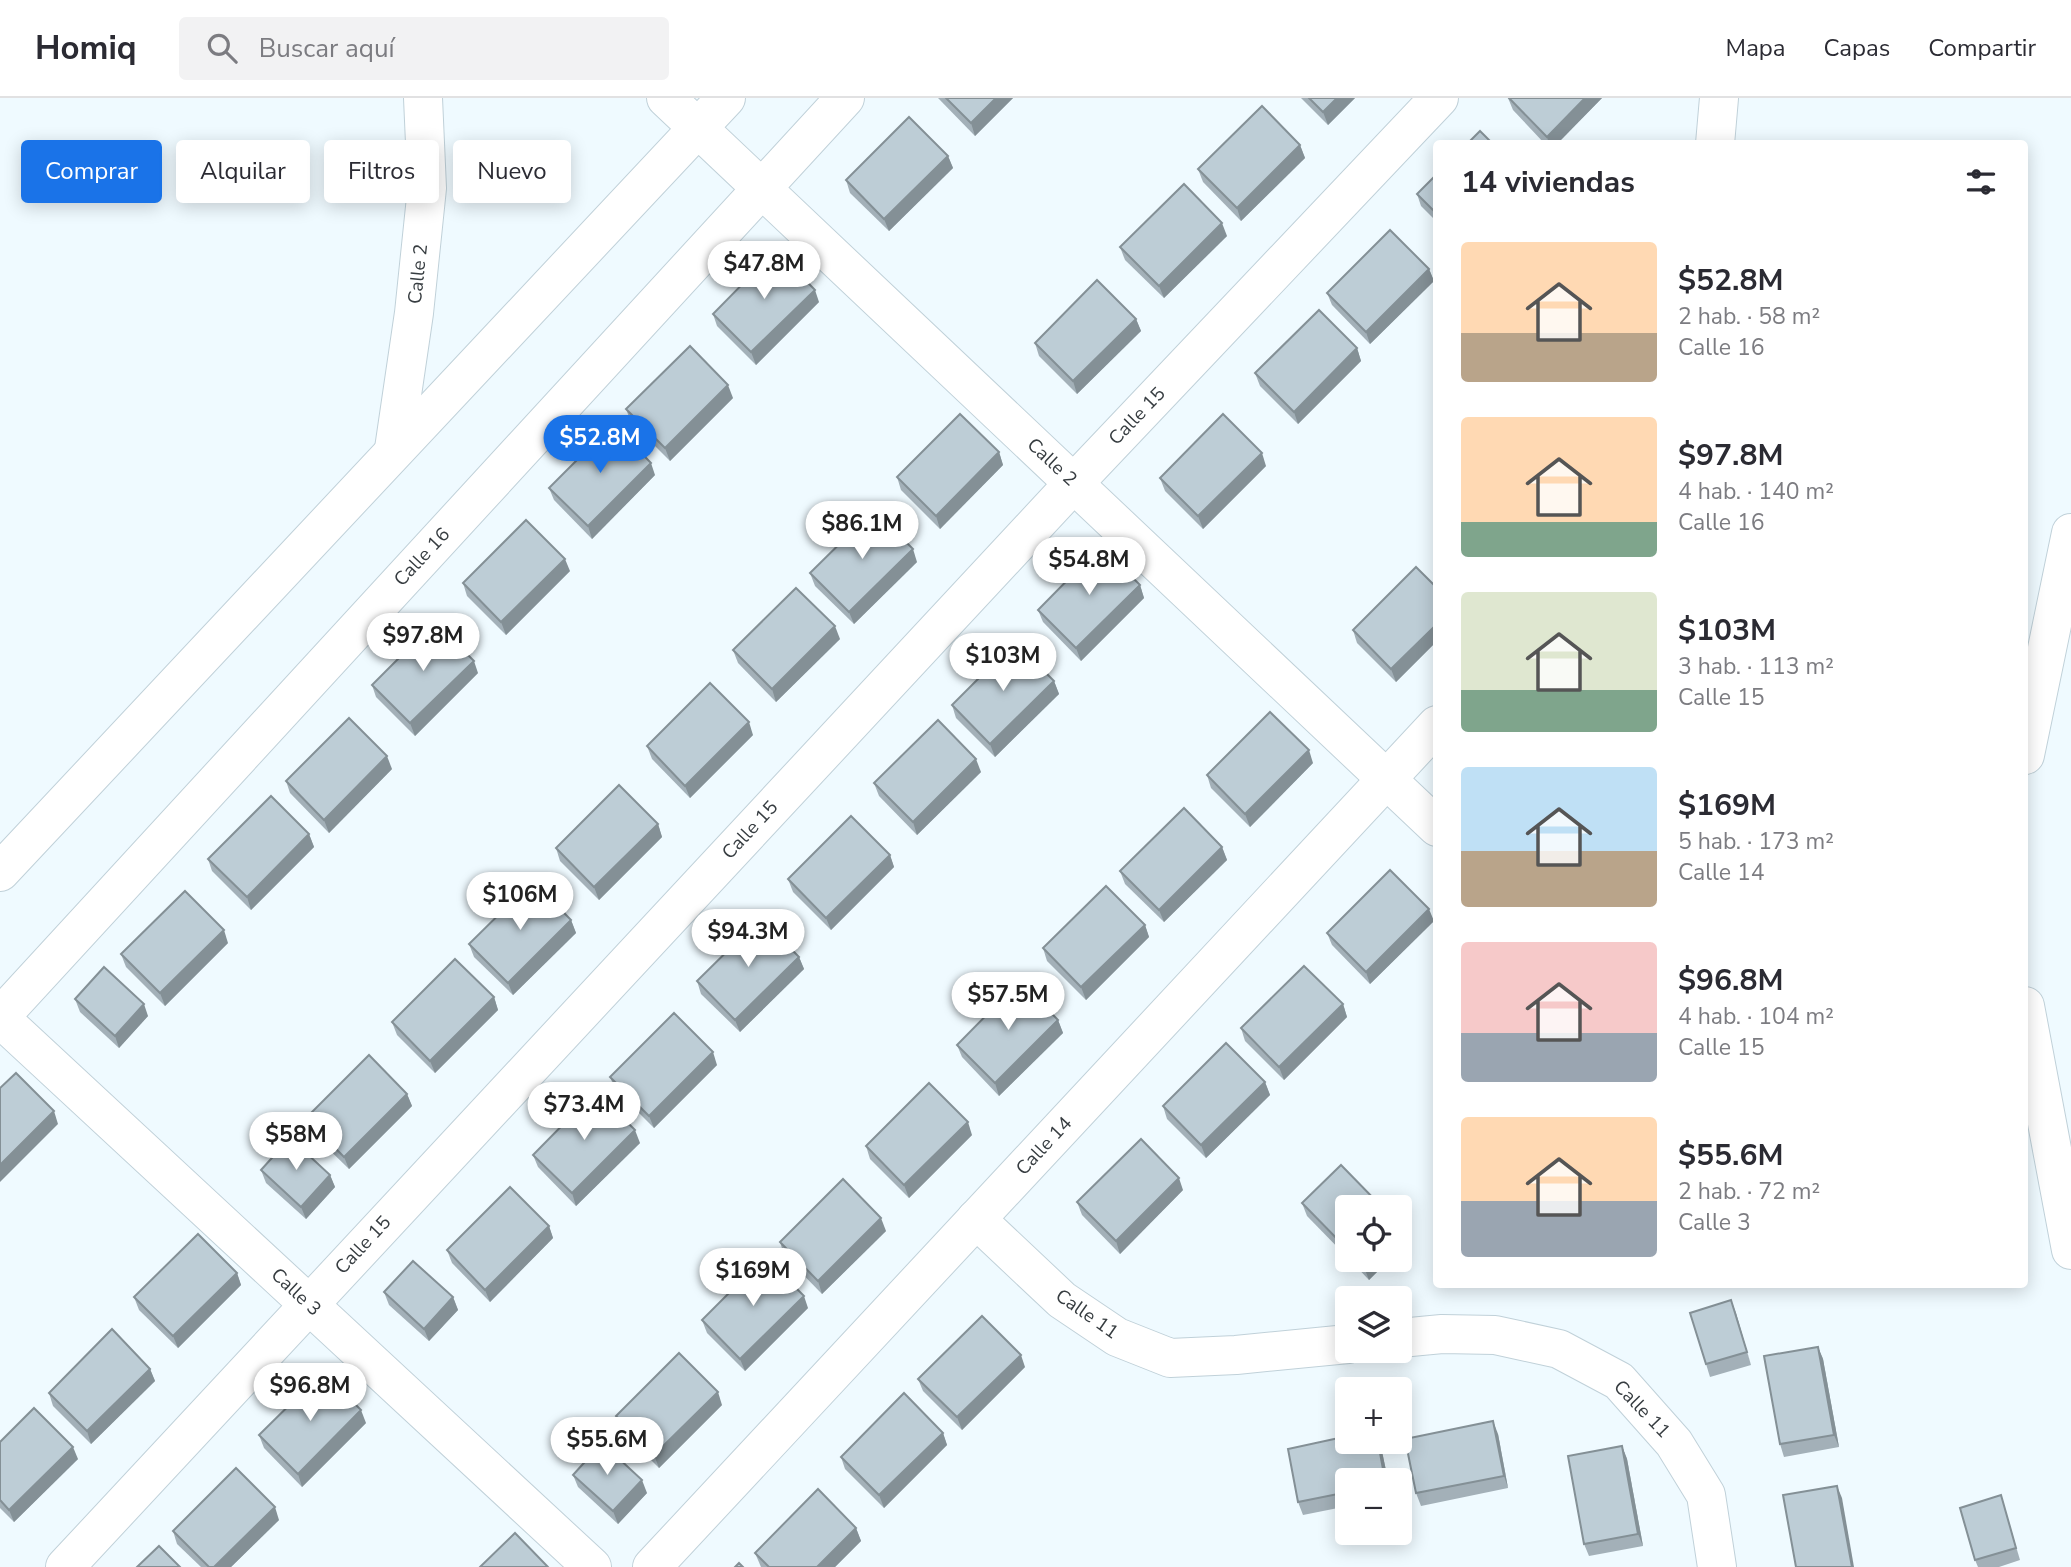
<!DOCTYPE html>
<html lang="es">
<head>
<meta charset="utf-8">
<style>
  :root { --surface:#fff; --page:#f2f2f3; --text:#2b2b33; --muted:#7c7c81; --line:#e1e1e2; --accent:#1a73e8 }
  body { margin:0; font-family:"Nunito Sans",sans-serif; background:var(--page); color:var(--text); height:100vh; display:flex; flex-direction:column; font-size:26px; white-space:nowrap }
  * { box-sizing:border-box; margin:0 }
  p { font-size:23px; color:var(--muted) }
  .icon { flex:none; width:38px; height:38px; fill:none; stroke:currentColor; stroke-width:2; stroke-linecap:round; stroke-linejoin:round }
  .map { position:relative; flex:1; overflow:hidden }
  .drawer { position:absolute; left:1433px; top:42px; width:595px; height:1148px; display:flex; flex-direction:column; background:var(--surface); border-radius:7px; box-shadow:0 4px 18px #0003 }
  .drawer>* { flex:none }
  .hud { position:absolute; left:21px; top:42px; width:665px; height:63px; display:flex; gap:14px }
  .tools { position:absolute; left:1335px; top:1097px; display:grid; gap:14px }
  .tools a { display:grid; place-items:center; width:77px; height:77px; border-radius:7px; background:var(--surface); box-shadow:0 4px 18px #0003; font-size:35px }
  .price { position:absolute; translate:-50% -60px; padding:0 16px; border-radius:24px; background:#fff; color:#222; font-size:23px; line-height:46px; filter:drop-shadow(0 2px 4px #0008) }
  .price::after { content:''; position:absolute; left:50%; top:42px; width:21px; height:16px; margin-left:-10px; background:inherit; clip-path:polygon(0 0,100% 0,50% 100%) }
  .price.current { background:var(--accent); color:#fff }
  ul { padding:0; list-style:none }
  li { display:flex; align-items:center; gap:21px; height:175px; padding:0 28px }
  li span { display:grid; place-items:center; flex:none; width:196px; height:140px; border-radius:7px; color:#555 }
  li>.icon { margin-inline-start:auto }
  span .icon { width:84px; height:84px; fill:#fffc; stroke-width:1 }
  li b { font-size:30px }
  h2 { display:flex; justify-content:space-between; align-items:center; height:84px; padding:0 28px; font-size:30px }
  .pill { padding:0 24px; border-radius:7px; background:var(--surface); box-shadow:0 4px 18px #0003; font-size:24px; line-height:63px }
  .pill.current { background:var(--accent); color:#fff }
  header { display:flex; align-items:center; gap:42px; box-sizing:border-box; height:98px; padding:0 35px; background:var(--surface); border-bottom:2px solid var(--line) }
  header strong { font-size:33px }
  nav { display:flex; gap:38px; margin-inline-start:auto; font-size:24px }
  .search { width:490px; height:63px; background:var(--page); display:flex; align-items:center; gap:18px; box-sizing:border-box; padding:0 24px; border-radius:7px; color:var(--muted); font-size:26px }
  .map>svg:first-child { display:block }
</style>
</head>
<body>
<header>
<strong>Homiq</strong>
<div class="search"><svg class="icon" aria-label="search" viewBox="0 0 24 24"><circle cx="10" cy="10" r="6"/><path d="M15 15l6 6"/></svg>Buscar aquí</div>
<nav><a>Mapa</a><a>Capas</a><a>Compartir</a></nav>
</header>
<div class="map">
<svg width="2071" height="1469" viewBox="0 0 2071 1469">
  <rect width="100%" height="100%" fill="#effaff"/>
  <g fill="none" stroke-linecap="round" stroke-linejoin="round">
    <g stroke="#c0d1d9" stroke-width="40">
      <g id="minor">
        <polyline points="666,0 1437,729"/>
        <polyline points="1715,46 1719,0"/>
        <polyline points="394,351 414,215 427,90 423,0"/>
        <polyline points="2025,657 2071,435"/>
        <polyline points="0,774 726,0"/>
        <polyline points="2025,908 2071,1152"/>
        <polyline points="0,919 845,0"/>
        <polyline points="0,920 592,1469"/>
        <polyline points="976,1121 1062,1202 1117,1239 1170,1260 1236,1257 1348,1246"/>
        <polyline points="1400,1240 1442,1236 1495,1237 1559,1251 1619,1283 1674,1345 1706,1397 1717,1469"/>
        <polyline points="65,1469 1074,385 1439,0"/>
        <polyline points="652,1469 1437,627"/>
      </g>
    </g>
    <use href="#minor" stroke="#fff" stroke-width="38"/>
  </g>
  <g fill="#a3b0b8">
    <polygon points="938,0 1013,0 975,38"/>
    <polygon points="1301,0 1355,0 1328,27"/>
    <polygon points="1508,0 1602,0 1557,46 1545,46 1513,12"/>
    <polygon points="1300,47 1305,60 1241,123 1203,84 1198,71"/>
    <polygon points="948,58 953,70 889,133 850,95 846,82"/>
    <polygon points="1437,76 1437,124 1421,108 1417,96"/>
    <polygon points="1227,138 1164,200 1125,162 1120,149"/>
    <polygon points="1429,171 1434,183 1370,246 1332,207 1327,195"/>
    <polygon points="819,204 756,267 717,228 713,216"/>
    <polygon points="1136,221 1141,233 1077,296 1039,258 1035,245"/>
    <polygon points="1357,250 1361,263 1298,326 1260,288 1255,275"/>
    <polygon points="733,300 670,363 631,324 626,311"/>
    <polygon points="999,354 1003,367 940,431 901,392 897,379"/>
    <polygon points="1266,368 1203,431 1165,393 1160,380"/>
    <polygon points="655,377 592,441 554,402 549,390"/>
    <polygon points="917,464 854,526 815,488 810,475"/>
    <polygon points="570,473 506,537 467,498 463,485"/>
    <polygon points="1140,487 1144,500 1081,563 1043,524 1038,512"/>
    <polygon points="1437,490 1437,543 1396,584 1357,545 1353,532"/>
    <polygon points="840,541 776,604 738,565 733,552"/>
    <polygon points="478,575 415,638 376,599 372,587"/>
    <polygon points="1054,583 1059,596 995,659 956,620 952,607"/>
    <polygon points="753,637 690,700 652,661 647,648"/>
    <polygon points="1313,665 1250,729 1211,690 1207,677"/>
    <polygon points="392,671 329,735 290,695 286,683"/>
    <polygon points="981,674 917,737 879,698 874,685"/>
    <polygon points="658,726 662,739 599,802 560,763 556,750"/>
    <polygon points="309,736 314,749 251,812 212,773 208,761"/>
    <polygon points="1222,749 1227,762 1164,824 1125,786 1120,773"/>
    <polygon points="890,757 894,769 831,832 793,794 788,781"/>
    <polygon points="571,822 576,835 513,897 474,859 469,846"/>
    <polygon points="1434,823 1370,886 1332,847 1327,835"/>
    <polygon points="1145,827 1149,839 1086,902 1047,863 1043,850"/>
    <polygon points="228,845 165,908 126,869 121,856"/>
    <polygon points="799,859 804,871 740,934 701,896 697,883"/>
    <polygon points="494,899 498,912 435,975 397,937 392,924"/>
    <polygon points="75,901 148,918 119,950 80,914"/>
    <polygon points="1343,906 1347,919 1284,982 1245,943 1241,930"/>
    <polygon points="1058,922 1063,935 999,998 962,959 957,947"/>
    <polygon points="717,967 654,1030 615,991 610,979"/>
    <polygon points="1265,984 1270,997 1206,1060 1167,1021 1163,1008"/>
    <polygon points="407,996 412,1008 349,1071 310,1033 306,1020"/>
    <polygon points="972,1037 909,1100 870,1061 866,1048"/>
    <polygon points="640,1045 576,1108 538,1069 533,1057"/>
    <polygon points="261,1072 330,1077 335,1089 306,1121 266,1085"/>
    <polygon points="1183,1092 1120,1156 1082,1117 1077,1104"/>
    <polygon points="1302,1105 1348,1110 1348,1160 1307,1118"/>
    <polygon points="549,1128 553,1140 490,1204 452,1165 447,1152"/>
    <polygon points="886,1133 822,1196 784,1157 780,1144"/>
    <polygon points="1350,1162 1389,1162 1369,1182"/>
    <polygon points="237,1175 241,1187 178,1250 139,1212 134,1199"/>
    <polygon points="384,1194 453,1199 458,1212 429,1243 389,1207"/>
    <polygon points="1731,1202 1751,1267 1710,1279 1706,1266"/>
    <polygon points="808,1210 745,1273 707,1235 702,1222"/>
    <polygon points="1818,1249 1823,1261 1839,1349 1784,1359 1780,1346"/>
    <polygon points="1025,1269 962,1332 923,1293 918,1281"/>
    <polygon points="150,1271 155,1283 91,1346 53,1308 49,1295"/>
    <polygon points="722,1307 659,1370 620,1331 616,1318"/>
    <polygon points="366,1325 302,1389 264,1350 259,1337"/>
    <polygon points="943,1335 947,1347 884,1410 845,1371 841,1359"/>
    <polygon points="1498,1336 1508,1390 1421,1408 1416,1395"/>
    <polygon points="0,1344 78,1361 14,1424 0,1410"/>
    <polygon points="1380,1344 1388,1382 1348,1382 1348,1408 1303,1417 1298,1404"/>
    <polygon points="1622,1348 1627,1361 1643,1448 1589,1458 1584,1446"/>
    <polygon points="573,1377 647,1395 618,1426 578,1389"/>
    <polygon points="2001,1397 2020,1462 1999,1469 1978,1469 1975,1462"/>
    <polygon points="279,1422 231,1469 201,1469 177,1446 173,1433"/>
    <polygon points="856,1430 861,1443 835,1469 761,1469 755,1455"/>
  </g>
  <g fill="#849096">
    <polygon points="996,0 1013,0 975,38 971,25"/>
    <polygon points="1337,0 1355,0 1328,27 1323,14"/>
    <polygon points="1585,0 1602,0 1557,46 1549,46 1547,39"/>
    <polygon points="1300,47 1305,60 1241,123 1237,110"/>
    <polygon points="948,58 953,70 889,133 884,121"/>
    <polygon points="1222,125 1227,138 1164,200 1159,188"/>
    <polygon points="1429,171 1434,183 1370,246 1366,234"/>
    <polygon points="815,192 819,204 756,267 751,254"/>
    <polygon points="1136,221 1141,233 1077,296 1073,283"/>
    <polygon points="1357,250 1361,263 1298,326 1294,314"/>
    <polygon points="728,287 733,300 670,363 665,350"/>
    <polygon points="999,354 1003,367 940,431 936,418"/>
    <polygon points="1262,355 1266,368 1203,431 1198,418"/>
    <polygon points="651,365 655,377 592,441 588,428"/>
    <polygon points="913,451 917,464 854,526 849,514"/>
    <polygon points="565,461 570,473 506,537 501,524"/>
    <polygon points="1140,487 1144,500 1081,563 1076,550"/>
    <polygon points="1437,526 1437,543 1396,584 1391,571"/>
    <polygon points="835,528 840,541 776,604 772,591"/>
    <polygon points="474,563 478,575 415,638 410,625"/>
    <polygon points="1054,583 1059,596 995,659 990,646"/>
    <polygon points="749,624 753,637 690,700 685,688"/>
    <polygon points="1309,652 1313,665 1250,729 1245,716"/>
    <polygon points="387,658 392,671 329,735 324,722"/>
    <polygon points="976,661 981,674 917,737 913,724"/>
    <polygon points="658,726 662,739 599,802 594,789"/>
    <polygon points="309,736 314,749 251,812 247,799"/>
    <polygon points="1222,749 1227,762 1164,824 1159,812"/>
    <polygon points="890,757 894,769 831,832 826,820"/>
    <polygon points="1429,811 1434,823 1370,886 1366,874"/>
    <polygon points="571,822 576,835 513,897 508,885"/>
    <polygon points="1145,827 1149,839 1086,902 1081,889"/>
    <polygon points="224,832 228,845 165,908 160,895"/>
    <polygon points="799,859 804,871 740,934 735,922"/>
    <polygon points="494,899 498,912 435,975 430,963"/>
    <polygon points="144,906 148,918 119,950 115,938"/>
    <polygon points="1343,906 1347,919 1284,982 1279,969"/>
    <polygon points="1058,922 1063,935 999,998 995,985"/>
    <polygon points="713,954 717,967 654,1030 649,1018"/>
    <polygon points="1265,984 1270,997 1206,1060 1201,1047"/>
    <polygon points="407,996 412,1008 349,1071 344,1059"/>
    <polygon points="54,1013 58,1026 0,1084 0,1067"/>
    <polygon points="968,1024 972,1037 909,1100 904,1087"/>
    <polygon points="635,1032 640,1045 576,1108 572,1095"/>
    <polygon points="330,1077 335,1089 306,1121 301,1109"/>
    <polygon points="1179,1080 1183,1092 1120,1156 1116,1143"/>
    <polygon points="881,1120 886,1133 822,1196 818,1183"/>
    <polygon points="549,1128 553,1140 490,1204 485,1192"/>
    <polygon points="1403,1131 1408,1143 1400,1151 1400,1134"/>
    <polygon points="1371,1162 1389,1162 1369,1182 1364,1169"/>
    <polygon points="237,1175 241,1187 178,1250 173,1238"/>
    <polygon points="804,1198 808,1210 745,1273 740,1261"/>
    <polygon points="453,1199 458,1212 429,1243 424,1231"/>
    <polygon points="1731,1202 1736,1215 1751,1267"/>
    <polygon points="1818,1249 1823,1261 1839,1349 1834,1337"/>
    <polygon points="1021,1257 1025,1269 962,1332 957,1319"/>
    <polygon points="150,1271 155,1283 91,1346 87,1333"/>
    <polygon points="718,1294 722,1307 659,1370 654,1357"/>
    <polygon points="361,1312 366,1325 302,1389 298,1376"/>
    <polygon points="1493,1323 1498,1336 1508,1390 1504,1378"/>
    <polygon points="943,1335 947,1347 884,1410 879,1397"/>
    <polygon points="1378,1344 1380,1344 1388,1382 1385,1382"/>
    <polygon points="1622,1348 1627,1361 1643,1448 1638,1436"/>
    <polygon points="73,1349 78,1361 14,1424 9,1412"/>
    <polygon points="642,1382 647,1395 618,1426 613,1413"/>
    <polygon points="1837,1388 1842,1400 1854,1469 1852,1469"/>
    <polygon points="275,1409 279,1422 231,1469 214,1469"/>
    <polygon points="856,1430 861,1443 835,1469 817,1469"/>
  </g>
  <g fill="#bdcdd6" stroke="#849096" stroke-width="2">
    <polygon points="946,0 996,0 971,25"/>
    <polygon points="1309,0 1337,0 1323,14"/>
    <polygon points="1509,0 1585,0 1547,39"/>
    <polygon points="1262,8 1300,47 1237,110 1198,71"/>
    <polygon points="909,19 948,58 884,121 846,82"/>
    <polygon points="1480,33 1493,46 1467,46"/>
    <polygon points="1437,76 1437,116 1417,96"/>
    <polygon points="1184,86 1222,125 1159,188 1120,149"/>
    <polygon points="1390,132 1429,171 1366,234 1327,195"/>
    <polygon points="776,152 815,192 751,254 713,216"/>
    <polygon points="1097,182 1136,221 1073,283 1035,245"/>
    <polygon points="1319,212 1357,250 1294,314 1255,275"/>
    <polygon points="690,248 728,287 665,350 626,311"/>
    <polygon points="960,316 999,354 936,418 897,379"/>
    <polygon points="1223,316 1262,355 1198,418 1160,380"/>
    <polygon points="613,326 651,365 588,428 549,390"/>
    <polygon points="874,412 913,451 849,514 810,475"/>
    <polygon points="526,422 565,461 501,524 463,485"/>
    <polygon points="1101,448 1140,487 1076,550 1038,512"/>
    <polygon points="1416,469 1437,490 1437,526 1391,571 1353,532"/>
    <polygon points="796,490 835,528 772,591 733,552"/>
    <polygon points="435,524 474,563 410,625 372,587"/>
    <polygon points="1015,544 1054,583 990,646 952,607"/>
    <polygon points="710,585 749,624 685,688 647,648"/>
    <polygon points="1270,614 1309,652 1245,716 1207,677"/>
    <polygon points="349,620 387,658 324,722 286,683"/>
    <polygon points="938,622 976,661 913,724 874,685"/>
    <polygon points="619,687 658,726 594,789 556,750"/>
    <polygon points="271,698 309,736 247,799 208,761"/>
    <polygon points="1184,710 1222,749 1159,812 1120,773"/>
    <polygon points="851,718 890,757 826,820 788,781"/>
    <polygon points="1390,772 1429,811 1366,874 1327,835"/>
    <polygon points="533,783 571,822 508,885 469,846"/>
    <polygon points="1106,788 1145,827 1081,889 1043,850"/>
    <polygon points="185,793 224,832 160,895 121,856"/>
    <polygon points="761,820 799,859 735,922 697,883"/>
    <polygon points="455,861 494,899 430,963 392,924"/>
    <polygon points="1304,868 1343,906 1279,969 1241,930"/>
    <polygon points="104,869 144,906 115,938 75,901"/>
    <polygon points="1020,883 1058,922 995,985 957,947"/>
    <polygon points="674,915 713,954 649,1018 610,979"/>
    <polygon points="1226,945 1265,984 1201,1047 1163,1008"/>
    <polygon points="369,957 407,996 344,1059 306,1020"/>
    <polygon points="16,975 54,1013 0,1067 0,990"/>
    <polygon points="929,985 968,1024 904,1087 866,1048"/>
    <polygon points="596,993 635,1032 572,1095 533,1057"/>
    <polygon points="290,1040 330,1077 301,1109 261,1072"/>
    <polygon points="1141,1041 1179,1080 1116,1143 1077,1104"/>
    <polygon points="1341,1067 1383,1110 1348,1110 1348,1152 1302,1105"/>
    <polygon points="843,1081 881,1120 818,1183 780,1144"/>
    <polygon points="510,1089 549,1128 485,1192 447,1152"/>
    <polygon points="198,1136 237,1175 173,1238 134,1199"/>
    <polygon points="765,1159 804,1198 740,1261 702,1222"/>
    <polygon points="1357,1162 1371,1162 1364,1169"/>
    <polygon points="413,1163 453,1199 424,1231 384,1194"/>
    <polygon points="1731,1202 1747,1254 1706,1266 1690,1215"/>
    <polygon points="982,1218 1021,1257 957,1319 918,1281"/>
    <polygon points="112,1231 150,1271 87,1333 49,1295"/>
    <polygon points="1818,1249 1834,1337 1780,1346 1764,1258"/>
    <polygon points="679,1255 718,1294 654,1357 616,1318"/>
    <polygon points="323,1274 361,1312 298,1376 259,1337"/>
    <polygon points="904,1295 943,1335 879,1397 841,1359"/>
    <polygon points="34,1310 73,1349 9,1412 0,1402 0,1344"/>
    <polygon points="1493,1323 1504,1378 1416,1395 1405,1341"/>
    <polygon points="1348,1338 1348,1344 1378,1344 1385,1382 1348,1382 1348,1394 1298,1404 1288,1351"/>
    <polygon points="602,1345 642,1382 613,1413 573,1377"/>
    <polygon points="1622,1348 1638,1436 1584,1446 1568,1358"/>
    <polygon points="236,1370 275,1409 214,1469 209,1469 173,1433"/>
    <polygon points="1837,1388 1852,1469 1796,1469 1783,1397"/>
    <polygon points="818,1391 856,1430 817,1469 769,1469 755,1455"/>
    <polygon points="2001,1397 2016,1450 1975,1462 1960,1410"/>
    <polygon points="515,1435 548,1469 480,1469"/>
    <polygon points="159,1448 180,1469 137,1469"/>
    <polygon points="739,1465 743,1469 735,1469"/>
  </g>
  <g text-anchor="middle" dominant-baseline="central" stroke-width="5" stroke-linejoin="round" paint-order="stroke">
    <g font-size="19" fill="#373d41" stroke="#fff">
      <text transform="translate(418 176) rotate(-84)">Calle 2</text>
      <text transform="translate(1137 318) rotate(-46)">Calle 15</text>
      <text transform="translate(1052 364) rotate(43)">Calle 2</text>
      <text transform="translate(422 459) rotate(-47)">Calle 16</text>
      <text transform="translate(750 732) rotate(-47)">Calle 15</text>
      <text transform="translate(1044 1048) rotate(-47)">Calle 14</text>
      <text transform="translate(363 1147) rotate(-47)">Calle 15</text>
      <text transform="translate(296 1194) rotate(43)">Calle 3</text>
      <text transform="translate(1087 1216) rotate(35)">Calle 11</text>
      <text transform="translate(1642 1311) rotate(46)">Calle 11</text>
    </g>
  </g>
</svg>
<div class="tools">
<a><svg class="icon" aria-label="locate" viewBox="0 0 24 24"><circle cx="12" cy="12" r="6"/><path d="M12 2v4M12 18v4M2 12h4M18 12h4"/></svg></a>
<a><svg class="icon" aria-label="layers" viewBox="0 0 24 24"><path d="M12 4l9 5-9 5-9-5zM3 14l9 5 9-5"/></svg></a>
<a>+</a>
<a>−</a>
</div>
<b class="price" style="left:764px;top:203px">$47.8M</b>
<b class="price current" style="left:600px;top:377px">$52.8M</b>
<b class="price" style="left:862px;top:463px">$86.1M</b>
<b class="price" style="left:1089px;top:499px">$54.8M</b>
<b class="price" style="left:423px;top:575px">$97.8M</b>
<b class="price" style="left:1003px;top:595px">$103M</b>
<b class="price" style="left:520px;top:834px">$106M</b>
<b class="price" style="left:748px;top:871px">$94.3M</b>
<b class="price" style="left:1008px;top:934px">$57.5M</b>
<b class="price" style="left:584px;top:1044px">$73.4M</b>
<b class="price" style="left:296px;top:1074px">$58M</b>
<b class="price" style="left:753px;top:1210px">$169M</b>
<b class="price" style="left:310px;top:1325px">$96.8M</b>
<b class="price" style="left:607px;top:1379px">$55.6M</b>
<div class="hud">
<a class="pill current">Comprar</a>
<a class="pill">Alquilar</a>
<a class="pill">Filtros</a>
<a class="pill">Nuevo</a>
</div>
<section class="drawer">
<h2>14 viviendas<svg class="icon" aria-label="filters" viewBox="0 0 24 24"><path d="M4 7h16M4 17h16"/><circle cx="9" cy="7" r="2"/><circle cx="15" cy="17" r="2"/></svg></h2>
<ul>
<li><span style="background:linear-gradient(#ffd9b3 65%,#b9a48a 0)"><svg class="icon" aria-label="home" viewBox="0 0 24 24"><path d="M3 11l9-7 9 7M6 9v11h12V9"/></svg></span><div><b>$52.8M</b><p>2 hab. · 58 m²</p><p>Calle 16</p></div></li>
<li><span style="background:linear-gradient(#ffd9b3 75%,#7fa58c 0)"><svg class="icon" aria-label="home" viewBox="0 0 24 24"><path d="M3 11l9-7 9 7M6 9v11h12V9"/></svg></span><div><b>$97.8M</b><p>4 hab. · 140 m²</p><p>Calle 16</p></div></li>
<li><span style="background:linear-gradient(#dfe7d0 70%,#7fa58c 0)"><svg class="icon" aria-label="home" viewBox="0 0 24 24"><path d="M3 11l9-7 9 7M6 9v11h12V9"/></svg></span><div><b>$103M</b><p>3 hab. · 113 m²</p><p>Calle 15</p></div></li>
<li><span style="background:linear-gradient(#bfe0f5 60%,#b9a48a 0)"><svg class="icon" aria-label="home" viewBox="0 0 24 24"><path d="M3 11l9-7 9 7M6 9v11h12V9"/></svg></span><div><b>$169M</b><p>5 hab. · 173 m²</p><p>Calle 14</p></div></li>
<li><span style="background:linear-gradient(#f6c9c9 65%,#9aa5b1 0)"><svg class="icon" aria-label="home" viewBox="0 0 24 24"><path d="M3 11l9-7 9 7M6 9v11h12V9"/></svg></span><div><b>$96.8M</b><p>4 hab. · 104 m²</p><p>Calle 15</p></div></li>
<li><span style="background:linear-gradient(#ffd9b3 60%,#9aa5b1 0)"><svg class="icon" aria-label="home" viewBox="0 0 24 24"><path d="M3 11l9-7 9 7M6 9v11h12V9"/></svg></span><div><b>$55.6M</b><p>2 hab. · 72 m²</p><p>Calle 3</p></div></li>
</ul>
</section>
</div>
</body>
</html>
